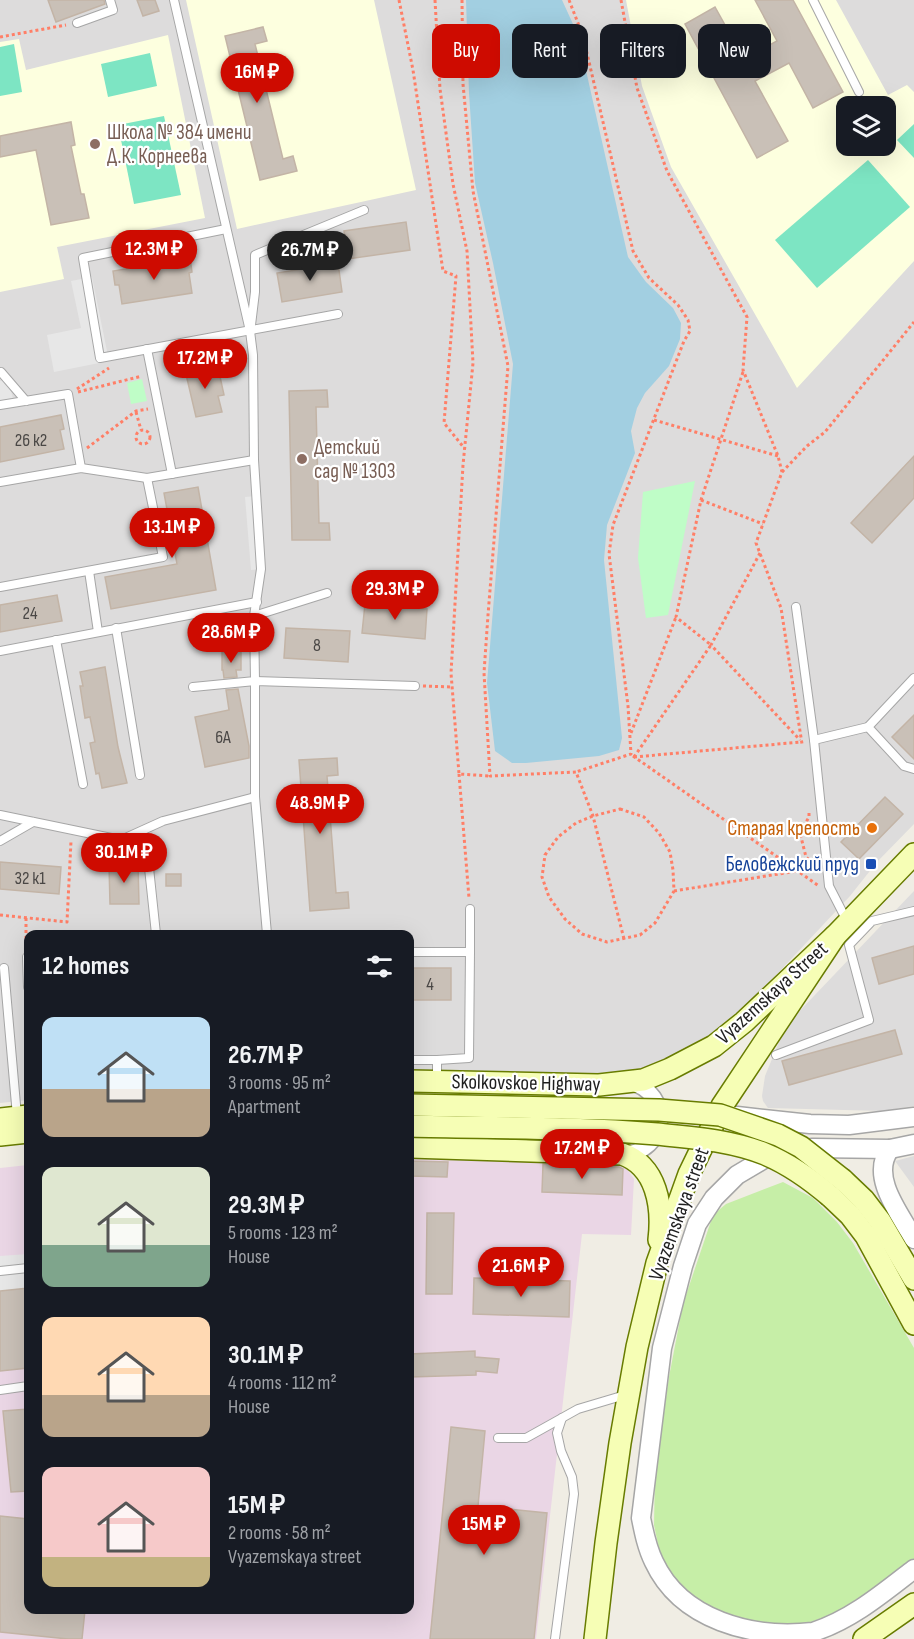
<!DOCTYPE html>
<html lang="en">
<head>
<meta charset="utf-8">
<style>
  :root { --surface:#171b24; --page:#20242c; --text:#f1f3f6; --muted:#9ea1a6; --accent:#ce0b00 }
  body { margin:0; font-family:"Sofia Sans Condensed",sans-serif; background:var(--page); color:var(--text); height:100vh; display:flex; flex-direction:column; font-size:22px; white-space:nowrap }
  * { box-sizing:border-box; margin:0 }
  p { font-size:20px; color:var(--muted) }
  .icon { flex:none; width:33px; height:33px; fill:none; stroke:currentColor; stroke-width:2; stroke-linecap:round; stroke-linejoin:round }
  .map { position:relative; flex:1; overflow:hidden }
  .drawer { position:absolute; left:24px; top:930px; width:390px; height:684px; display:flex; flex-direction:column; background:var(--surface); border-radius:12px; box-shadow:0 6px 24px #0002 }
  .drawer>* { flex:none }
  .guide { position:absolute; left:432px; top:24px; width:392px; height:54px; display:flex; gap:12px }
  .buttons { position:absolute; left:836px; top:96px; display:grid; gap:12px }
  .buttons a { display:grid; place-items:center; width:60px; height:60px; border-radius:12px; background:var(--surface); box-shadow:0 6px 24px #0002; font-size:30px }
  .price { position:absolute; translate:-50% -51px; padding:0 14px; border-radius:21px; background:var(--accent); color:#fff; font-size:20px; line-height:39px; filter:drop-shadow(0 2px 3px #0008) }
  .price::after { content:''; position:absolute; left:50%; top:36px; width:18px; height:14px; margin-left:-9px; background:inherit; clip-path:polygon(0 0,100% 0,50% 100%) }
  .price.on { background:#222; color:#fff }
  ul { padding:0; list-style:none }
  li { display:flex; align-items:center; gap:18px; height:150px; padding:0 18px }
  li span { display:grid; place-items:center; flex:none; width:168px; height:120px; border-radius:12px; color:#555 }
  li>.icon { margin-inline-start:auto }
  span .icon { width:72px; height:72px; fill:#fffc; stroke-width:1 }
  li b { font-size:26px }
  h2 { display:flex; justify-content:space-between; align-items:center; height:72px; padding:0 18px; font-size:26px }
  .tag { padding:0 21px; border-radius:12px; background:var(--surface); box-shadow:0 6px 24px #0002; font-size:21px; line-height:54px }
  .tag.on { background:var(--accent); color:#fff }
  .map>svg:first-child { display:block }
</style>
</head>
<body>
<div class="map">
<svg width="914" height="1639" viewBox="0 0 914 1639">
  <rect width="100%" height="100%" fill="#f0ede4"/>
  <g fill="#dddcdc" fill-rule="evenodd">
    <path d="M0,0H914V824L877,862L850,896L738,1016L684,1055L624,1077L410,1075V934H28V1100L0,1103ZM846,106H885V146H846Z"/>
    <polygon points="914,891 914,1106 883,1111 768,1108 763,1101 762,1096 765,1076 779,1042 793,1018"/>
    <polygon points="914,1156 914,1187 895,1161"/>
  </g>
  <polygon fill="#ead6e5" points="410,1156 622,1162 634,1179 631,1235 582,1234 536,1639 0,1639 0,1168 28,1165 28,1610 410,1610"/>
  <g fill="#fdffdf" fill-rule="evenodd">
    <polygon points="186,0 374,0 416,190 237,229"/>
    <path d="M626,0H836L888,95L907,85L914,92V261L797,388L671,167L642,86ZM846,106H885V146H846Z"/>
    <polygon points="168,35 205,218 57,247 64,279 0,292 0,42 19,39 26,70"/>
  </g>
  <polygon fill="#c6eea7" points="783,1182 813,1198 837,1222 853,1243 914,1348 914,1560 892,1577 833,1614 802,1625 742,1625 692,1598 678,1583 661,1559 654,1525 655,1473 669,1377 683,1304 713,1215 726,1204"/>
  <g fill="#bffdc7">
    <polygon points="142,379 147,401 131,404 127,383"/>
    <polygon points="695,481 668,615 646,618 638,558 643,492"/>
  </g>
  <g fill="#7de5c3">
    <polygon points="14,44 22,92 0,96 0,47"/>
    <polygon points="150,53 157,86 108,97 101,64"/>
    <polygon points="164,116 181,195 134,204 118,125"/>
    <polygon points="914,124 914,158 897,140"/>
    <polygon points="868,160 910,207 817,288 775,240"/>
  </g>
  <g fill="#e7e7e7">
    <polygon points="92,277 109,361 54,372 47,335 81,328 71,281"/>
    <polygon points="8,379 13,399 0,402 0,381"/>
    <polygon points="256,496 261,569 251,570 245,497"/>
    <polygon points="28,1254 28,1288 0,1291 0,1256"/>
  </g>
  <polygon fill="#a2cfe1" points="466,0 562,0 578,35 628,257 646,282 673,308 681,323 680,339 669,366 645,393 637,408 631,431 635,453 607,525 604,560 622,738 619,750 599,756 526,763 512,763 495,751 487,683 513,364 493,263 475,183 469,93"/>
  <g fill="#c9c0b7" stroke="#c3b4a6" stroke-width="1.5">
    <polygon points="48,0 104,0 105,4 56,22"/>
    <polygon points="137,0 155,0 159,11 143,16"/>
    <polygon points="755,0 793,0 843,92 813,108 789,63 755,81 788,141 757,158 685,24 715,7 744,59 777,41"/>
    <polygon points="263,27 267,41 255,44 283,159 293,156 297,171 260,180 225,36"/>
    <polygon points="71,122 75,145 71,146 81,194 84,194 89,218 51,225 36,150 0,157 0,136"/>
    <polygon points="406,222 410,250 348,259 344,231"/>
    <polygon points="190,258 192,272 189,273 192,293 122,304 119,285 115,285 113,271"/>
    <polygon points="338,263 342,292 282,302 277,273"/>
    <polygon points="211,364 213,374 219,372 224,395 218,396 222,412 196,417 185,370"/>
    <polygon points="327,390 328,407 316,407 319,523 329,523 330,540 292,540 289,391"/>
    <polygon points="61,415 64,429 60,430 64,449 0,462 0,427"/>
    <polygon points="914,456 914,498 872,543 851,523"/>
    <polygon points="198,487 216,590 111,609 105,577 177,564 164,493"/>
    <polygon points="57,595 62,621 0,632 0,605"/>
    <polygon points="365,604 427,609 425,639 362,633"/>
    <polygon points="286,628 350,631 348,662 284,658"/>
    <polygon points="241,651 241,670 236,670 237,677 224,678 223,670 222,670 222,652"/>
    <polygon points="105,667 118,747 127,783 102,788 99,773 96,774 90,743 95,742 90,717 85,718 80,686 83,686 80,672"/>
    <polygon points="238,689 249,746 249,758 205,767 195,717 229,710 226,690"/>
    <polygon points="914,715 914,759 892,737"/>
    <polygon points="337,758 338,775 327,776 336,893 348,892 349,908 310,911 299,760"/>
    <polygon points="885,797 903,814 859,859 841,842"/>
    <polygon points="0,862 61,867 59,894 0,889"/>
    <polygon points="109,865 138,865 139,904 110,904"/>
    <rect x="166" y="874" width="15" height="12"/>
    <polygon points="914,946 914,974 879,984 872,958"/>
    <rect x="410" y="968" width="41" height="32"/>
    <polygon points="895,1030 902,1054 789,1085 782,1061"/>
    <polygon points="410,1161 448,1162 447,1177 410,1176"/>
    <polygon points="543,1164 619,1167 623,1169 622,1195 542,1192"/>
    <polygon points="427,1213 454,1213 452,1294 426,1294"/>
    <polygon points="474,1278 570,1281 569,1317 473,1314"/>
    <polygon points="28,1288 28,1368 0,1371 0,1291"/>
    <polygon points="475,1351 475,1357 499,1359 497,1373 476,1371 476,1375 410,1377 410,1354"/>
    <polygon points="28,1409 28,1491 11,1492 3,1411"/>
    <polygon points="451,1427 485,1431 478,1506 547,1513 534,1639 430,1639"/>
    <polygon points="0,1516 28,1519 28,1610 85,1610 82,1639 68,1639 0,1632"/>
  </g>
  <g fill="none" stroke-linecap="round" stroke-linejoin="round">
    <g stroke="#a6a6a6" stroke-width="10">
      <g id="service">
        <polyline points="174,0 250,331 253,355 254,460 261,569 254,616 255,681 193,687"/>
        <polyline points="813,0 859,92"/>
        <polyline points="77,23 113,10 110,0"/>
        <polyline points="226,229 83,258 100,358 338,314"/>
        <polyline points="251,325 255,292 255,255 364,210"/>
        <polyline points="147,349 172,474"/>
        <polyline points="1,372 26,401"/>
        <polyline points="0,405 68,394 81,468"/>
        <polyline points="0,482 81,468 147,478 254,460"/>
        <polyline points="89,571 98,632"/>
        <polyline points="0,587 163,557 147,478"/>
        <polyline points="796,607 814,740 829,886 847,921"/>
        <polyline points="254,616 327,593"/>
        <polyline points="116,628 140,775"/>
        <polyline points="56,640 83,784"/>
        <polyline points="0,651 257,602"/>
        <polyline points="914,678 868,727 904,766 914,769"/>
        <polyline points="814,740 868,727"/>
        <polyline points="0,815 121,840 163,821 255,797"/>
        <polyline points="121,840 149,868 156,934"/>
        <polyline points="0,841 33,822"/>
        <polyline points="267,934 255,797 255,681 415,686"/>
        <polyline points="410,952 470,952 469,1058 437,1060"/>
        <polyline points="470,952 470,909"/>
        <polyline points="28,957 27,957 28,987"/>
        <polyline points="4,968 17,1116"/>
        <polyline points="776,1055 869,1020 849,945 872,921 914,911"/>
        <polyline points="410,1060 437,1060 437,1079"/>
        <polyline points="0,1271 28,1268"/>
        <polyline points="0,1390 28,1386"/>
        <polyline points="498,1438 526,1438 578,1409 625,1395"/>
        <polyline points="555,1639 574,1494 572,1477 561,1451 557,1433 562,1418"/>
      </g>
    </g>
    <g stroke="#a6a6a6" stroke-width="18">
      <path id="minor" d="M622,1154C668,1154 674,1092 629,1082"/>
    </g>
    <g stroke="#a6a6a6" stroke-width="21">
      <g id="tertiary">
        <polyline points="737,1116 810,1124 849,1125 914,1117"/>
        <path d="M914,1144L890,1149L813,1148L785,1152L764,1159L737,1175L714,1198L697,1224L683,1266L662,1348L641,1518C644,1533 647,1548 654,1562C681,1620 752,1639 813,1632C851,1620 883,1593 914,1569"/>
        <path d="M890,1149C869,1176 900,1214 914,1239"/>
      </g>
    </g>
    <g stroke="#687c00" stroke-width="24">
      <g id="secondary">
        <polyline points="410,1081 599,1085 643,1080 670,1069 714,1046 744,1022 835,936 914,854"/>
        <polyline points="0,1119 28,1116"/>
        <polyline points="0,1135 28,1132"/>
        <path d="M410,1147L622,1154C657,1166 663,1207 659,1240"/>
        <polyline points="843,1180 864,1200 880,1221 914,1279"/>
        <polyline points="830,1196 850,1215 866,1236 914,1324"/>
        <polyline points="595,1639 606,1543 620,1443 637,1347 657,1263 689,1174 722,1106 835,936"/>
        <polyline points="864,1639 914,1604"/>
      </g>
    </g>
    <g stroke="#ff7f67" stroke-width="3" stroke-dasharray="3 3" stroke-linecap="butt">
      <polyline points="399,0 413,70 443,271 456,276 444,423 465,449"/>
      <polyline points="435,0 440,89 453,184 467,251 473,363 463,465 451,673 459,774 490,776"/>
      <polyline points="462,0 463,84 473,191 508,366 488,615 484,673 490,776 576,772 593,816 624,939"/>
      <polyline points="569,0 583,36 633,251 649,278 678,305 688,320 690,331 684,341 613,525 609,554 628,706 631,754 576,772"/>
      <polyline points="621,0 637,88 667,171 747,317 743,370 778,456 782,472 756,543 781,608 802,744"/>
      <polyline points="0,37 66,25"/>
      <polyline points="77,389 109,368"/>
      <polyline points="78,392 142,376"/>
      <polyline points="136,412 141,430"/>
      <polyline points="654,420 778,456"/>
      <circle cx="143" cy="437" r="7"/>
      <polyline points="87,448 136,411 148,409"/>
      <polyline points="782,472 807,446 825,432 914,322"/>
      <polyline points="701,500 763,524"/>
      <polyline points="760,553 711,645 800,740"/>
      <polyline points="423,686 452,687"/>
      <polyline points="631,733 676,617"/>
      <polyline points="633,756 819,886"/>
      <polyline points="634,757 711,645 676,617 701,500 743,372"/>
      <polyline points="634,757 801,742"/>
      <polyline points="459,774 469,898"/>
      <polygon points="620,809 644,817 659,833 670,852 673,870 674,891 655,923 640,935 607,942 582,934 565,919 549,897 542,877 545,855 558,837 576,823 593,816"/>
      <polyline points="809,813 809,817 800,833 806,857 815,865"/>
      <polyline points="674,891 797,871"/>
      <polyline points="0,915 67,922 71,841"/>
      <polyline points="26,918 26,947"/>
    </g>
    <use href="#service" stroke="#fff" stroke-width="8"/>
    <use href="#minor" stroke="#fff" stroke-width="15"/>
    <use href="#tertiary" stroke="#fff" stroke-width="18"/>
    <use href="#secondary" stroke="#f6feb5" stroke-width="21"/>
    <g stroke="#687c00" stroke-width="24" stroke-linecap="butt">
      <g id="secondary-bridge">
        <polyline points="410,1105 659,1110 720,1115 778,1135 801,1147 843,1180"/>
        <path d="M410,1126C492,1128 575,1127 657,1134C693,1138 731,1140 765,1154C789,1164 810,1179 830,1196"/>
      </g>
    </g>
    <use href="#secondary-bridge" stroke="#f6feb5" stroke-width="21"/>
  </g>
  <g fill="#8d6e63" stroke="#fff" stroke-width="2">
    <circle cx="95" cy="144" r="6"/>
    <circle cx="302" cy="459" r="6"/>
  </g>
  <circle fill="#e8710a" stroke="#fff" stroke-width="2" cx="872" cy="828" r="6"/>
  <rect fill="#1a4fb4" stroke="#fff" stroke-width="2" x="865" y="858" width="12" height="12" rx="3"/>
  <g text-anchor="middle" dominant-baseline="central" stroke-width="4.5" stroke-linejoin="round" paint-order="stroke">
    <g font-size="18" fill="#4a4745">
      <text x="31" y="440">26 к2</text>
      <text x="30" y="613">24</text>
      <text x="317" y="645">8</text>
      <text x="223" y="737">6А</text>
      <text x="30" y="878">32 к1</text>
      <text x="430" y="984">4</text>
    </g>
    <g font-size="21" fill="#785e54" stroke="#fff" text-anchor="start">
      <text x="107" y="132">Школа № 384 имени<tspan x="107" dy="24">Д.К. Корнеева</tspan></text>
      <text x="314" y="447">Детский<tspan x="314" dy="24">сад № 1303</tspan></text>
    </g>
    <g font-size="21" fill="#c56008" stroke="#fff" text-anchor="end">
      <text x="860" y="828">Старая крепость</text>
    </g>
    <g font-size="21" fill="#164399" stroke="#fff" text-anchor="end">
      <text x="859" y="864">Беловежский пруд</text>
    </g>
    <g font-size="21" fill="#1f1f1f" stroke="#fff">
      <text transform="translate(772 993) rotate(-42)">Vyazemskaya Street</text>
      <text transform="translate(526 1083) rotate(1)">Skolkovskoe Highway</text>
      <text transform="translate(679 1214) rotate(-70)">Vyazemskaya street</text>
    </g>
  </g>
</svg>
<div class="buttons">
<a><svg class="icon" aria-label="layers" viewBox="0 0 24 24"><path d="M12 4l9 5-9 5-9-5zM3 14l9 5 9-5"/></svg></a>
</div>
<b class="price" style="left:257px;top:104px">16M ₽</b>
<b class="price" style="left:154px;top:281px">12.3M ₽</b>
<b class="price on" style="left:310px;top:282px">26.7M ₽</b>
<b class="price" style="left:205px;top:390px">17.2M ₽</b>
<b class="price" style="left:172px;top:559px">13.1M ₽</b>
<b class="price" style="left:395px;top:621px">29.3M ₽</b>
<b class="price" style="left:231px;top:664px">28.6M ₽</b>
<b class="price" style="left:320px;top:835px">48.9M ₽</b>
<b class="price" style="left:124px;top:884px">30.1M ₽</b>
<b class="price" style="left:582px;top:1180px">17.2M ₽</b>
<b class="price" style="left:521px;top:1298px">21.6M ₽</b>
<b class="price" style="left:484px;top:1556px">15M ₽</b>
<div class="guide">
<a class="tag on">Buy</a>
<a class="tag">Rent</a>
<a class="tag">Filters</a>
<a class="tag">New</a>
</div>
<section class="drawer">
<h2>12 homes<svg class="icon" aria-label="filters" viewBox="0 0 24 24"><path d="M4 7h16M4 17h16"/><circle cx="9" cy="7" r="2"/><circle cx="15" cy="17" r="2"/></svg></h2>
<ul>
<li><span style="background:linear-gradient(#bfe0f5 60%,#b9a48a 0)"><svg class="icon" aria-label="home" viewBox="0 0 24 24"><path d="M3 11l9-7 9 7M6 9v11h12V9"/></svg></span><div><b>26.7M ₽</b><p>3 rooms · 95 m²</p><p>Apartment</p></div></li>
<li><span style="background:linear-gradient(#dfe7d0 65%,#7fa58c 0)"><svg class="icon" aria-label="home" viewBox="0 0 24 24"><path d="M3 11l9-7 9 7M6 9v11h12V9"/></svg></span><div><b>29.3M ₽</b><p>5 rooms · 123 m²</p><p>House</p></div></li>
<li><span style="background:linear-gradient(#ffd9b3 65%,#b9a48a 0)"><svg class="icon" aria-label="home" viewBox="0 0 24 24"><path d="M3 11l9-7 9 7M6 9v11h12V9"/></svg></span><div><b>30.1M ₽</b><p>4 rooms · 112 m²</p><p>House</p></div></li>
<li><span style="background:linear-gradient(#f6c9c9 75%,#c2b280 0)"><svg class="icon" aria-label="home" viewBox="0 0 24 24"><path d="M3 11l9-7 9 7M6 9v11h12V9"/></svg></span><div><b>15M ₽</b><p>2 rooms · 58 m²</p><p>Vyazemskaya street</p></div></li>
</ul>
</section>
</div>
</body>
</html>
